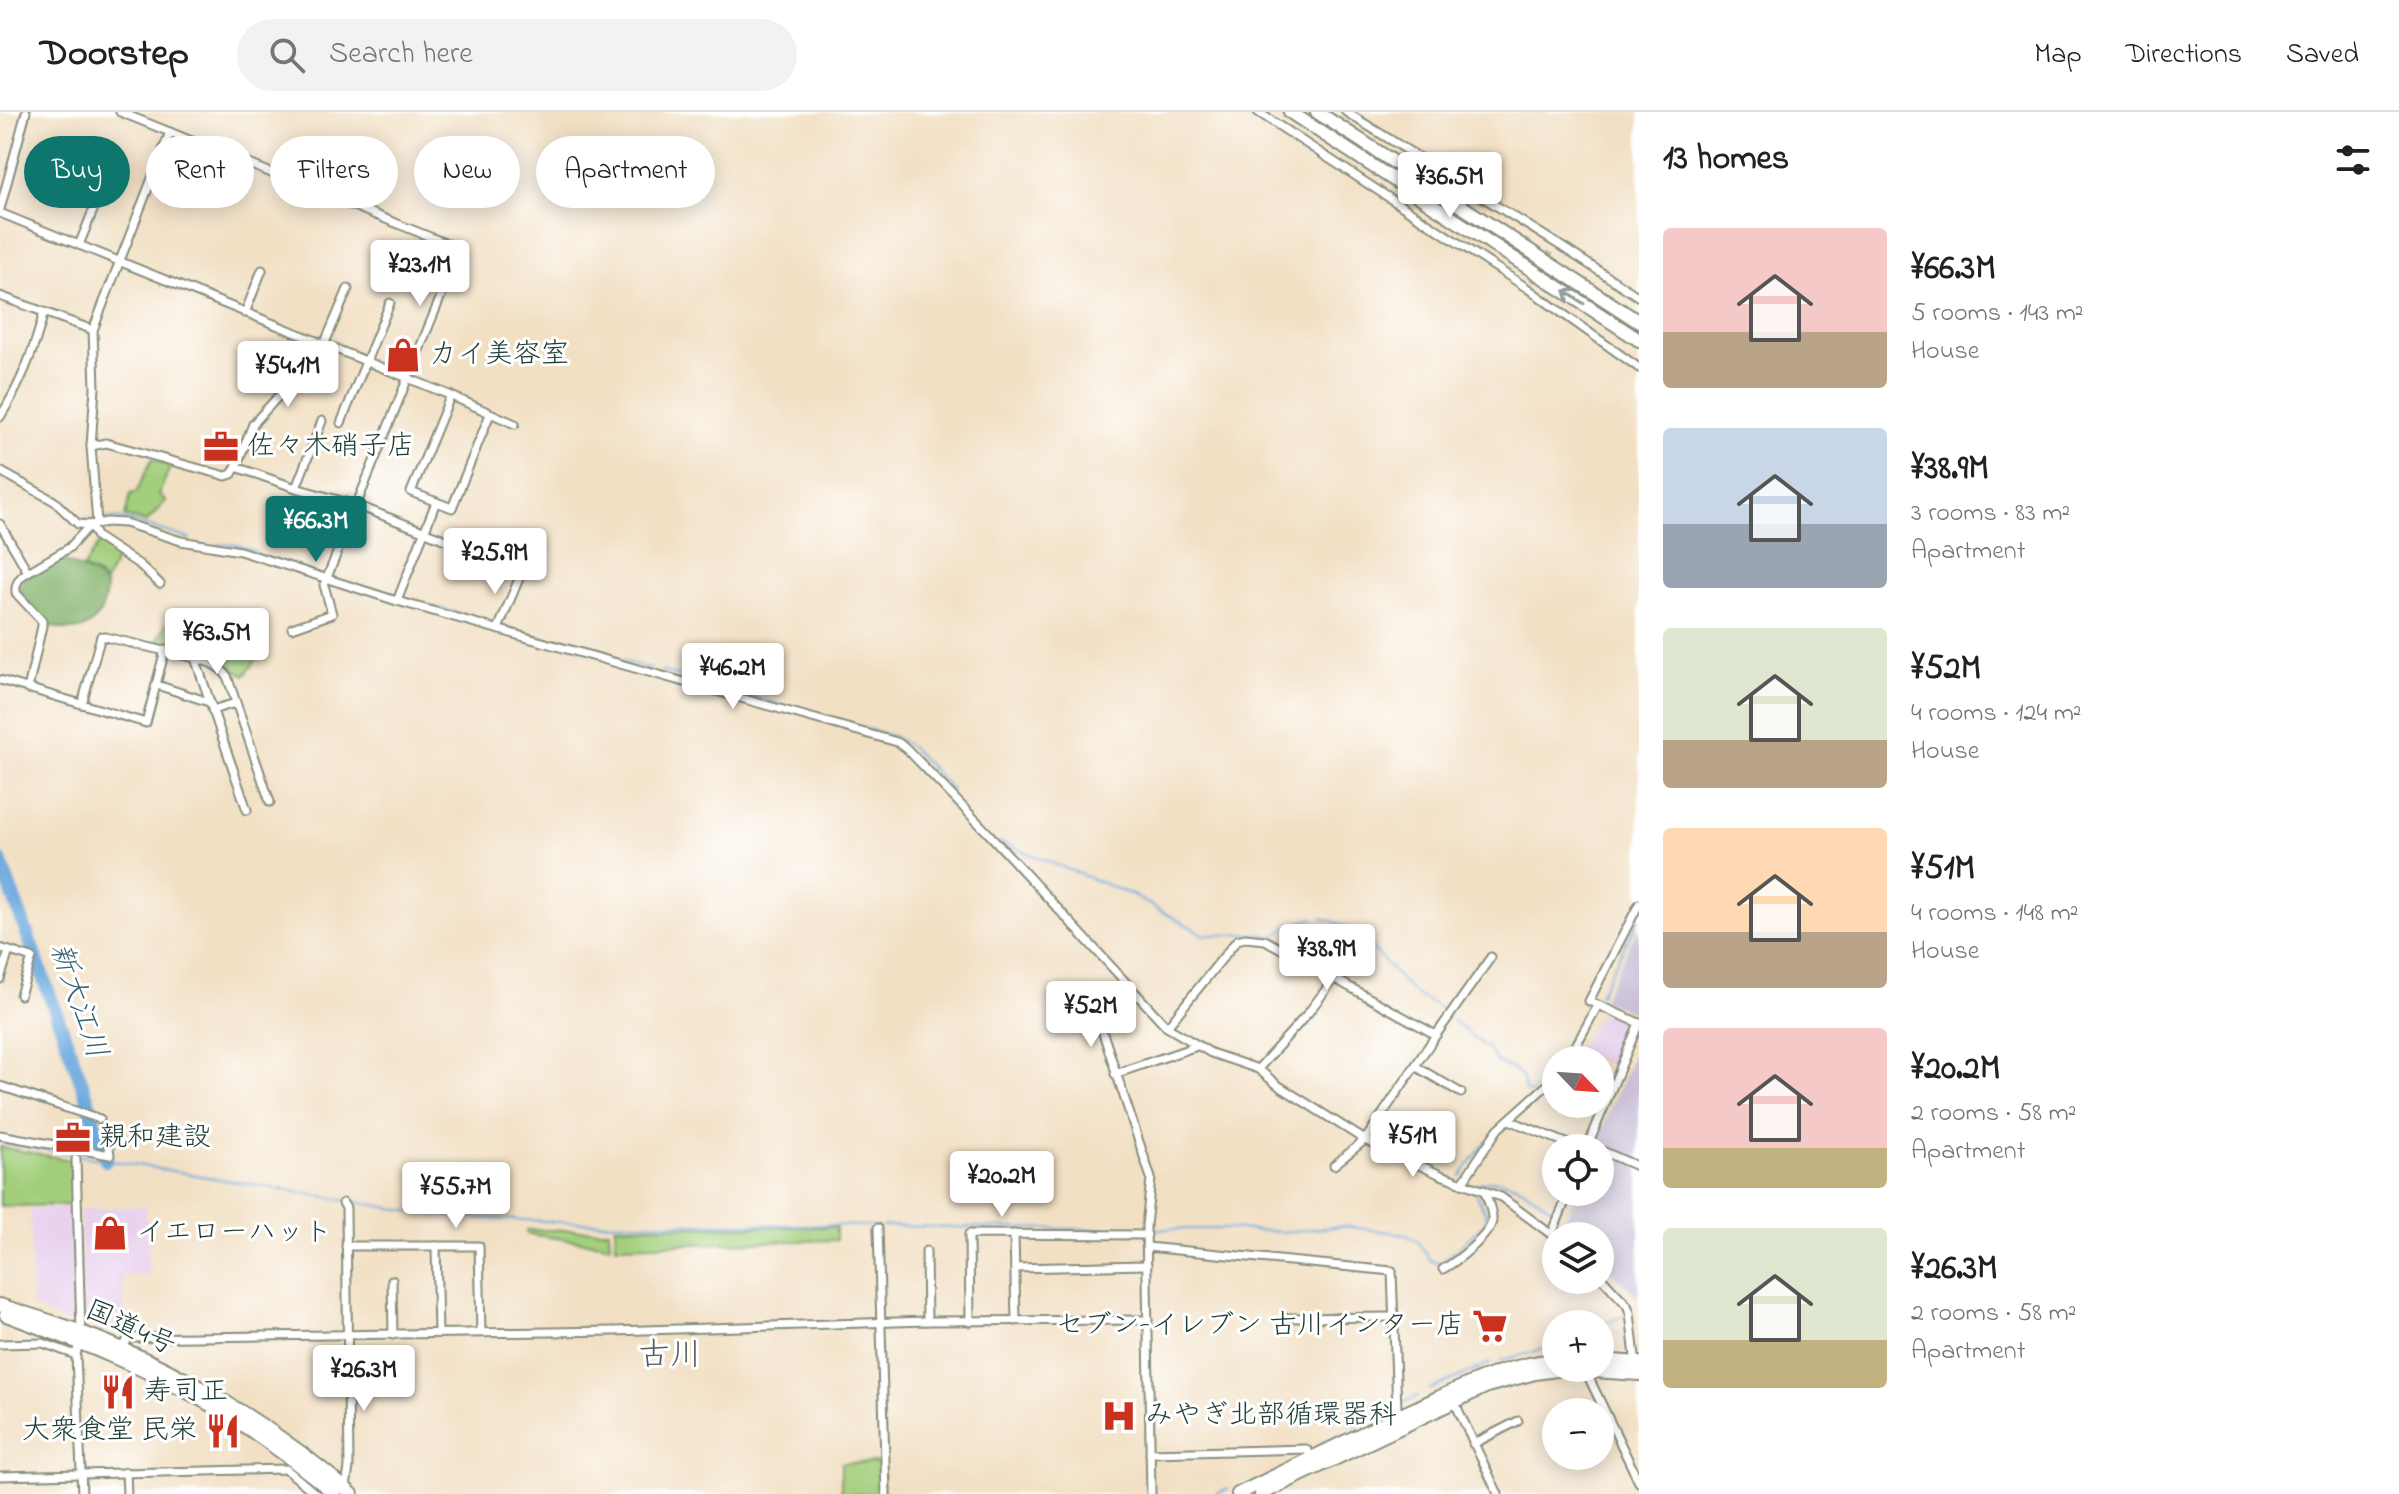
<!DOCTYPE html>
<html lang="en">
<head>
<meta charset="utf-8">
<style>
  :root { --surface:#fff; --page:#f2f2f2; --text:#202124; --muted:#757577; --line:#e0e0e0; --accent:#0f766e }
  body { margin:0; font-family:"Indie Flower","Klee One",sans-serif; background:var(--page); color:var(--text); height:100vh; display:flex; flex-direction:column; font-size:30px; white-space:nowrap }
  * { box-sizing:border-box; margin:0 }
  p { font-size:26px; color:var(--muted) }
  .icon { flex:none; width:44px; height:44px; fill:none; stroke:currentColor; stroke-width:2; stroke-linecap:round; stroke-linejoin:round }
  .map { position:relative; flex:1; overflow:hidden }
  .drawer { display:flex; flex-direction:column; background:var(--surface); width:760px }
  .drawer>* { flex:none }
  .banner { position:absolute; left:24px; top:24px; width:760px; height:72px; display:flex; gap:16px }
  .needle { width:52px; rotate:115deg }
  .tools { position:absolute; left:1542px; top:934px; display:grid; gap:16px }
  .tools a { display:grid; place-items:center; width:72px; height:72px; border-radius:50%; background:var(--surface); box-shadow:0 4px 20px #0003; font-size:40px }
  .price { position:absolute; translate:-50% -68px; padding:0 18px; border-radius:8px; background:#fff; color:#222; font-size:26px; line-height:52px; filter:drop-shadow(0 2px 4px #0008) }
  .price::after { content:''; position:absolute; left:50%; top:48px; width:24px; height:18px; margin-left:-12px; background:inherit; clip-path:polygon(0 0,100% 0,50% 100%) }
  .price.active { background:var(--accent); color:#fff }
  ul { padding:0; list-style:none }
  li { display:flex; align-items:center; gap:24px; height:200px; padding:0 24px }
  li span { display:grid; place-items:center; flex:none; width:224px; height:160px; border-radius:8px; color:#555 }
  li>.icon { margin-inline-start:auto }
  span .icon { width:96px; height:96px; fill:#fffc; stroke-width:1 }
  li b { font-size:34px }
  h2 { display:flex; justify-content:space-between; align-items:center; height:96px; padding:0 24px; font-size:34px }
  .pill { padding:0 28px; border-radius:36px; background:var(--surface); box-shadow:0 4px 20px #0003; font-size:28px; line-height:72px }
  .pill.active { background:var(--accent); color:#fff }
  header { display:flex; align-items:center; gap:48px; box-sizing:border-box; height:112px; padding:0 40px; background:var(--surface); border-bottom:2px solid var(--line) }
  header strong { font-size:38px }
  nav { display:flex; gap:44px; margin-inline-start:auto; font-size:28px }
  .search { width:560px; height:72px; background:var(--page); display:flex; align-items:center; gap:20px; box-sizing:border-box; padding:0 28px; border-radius:44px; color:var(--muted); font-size:30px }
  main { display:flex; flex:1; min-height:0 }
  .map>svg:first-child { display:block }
</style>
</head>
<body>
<header>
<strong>Doorstep</strong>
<div class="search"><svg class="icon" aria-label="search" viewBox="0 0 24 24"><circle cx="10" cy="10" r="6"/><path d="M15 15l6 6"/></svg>Search here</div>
<nav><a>Map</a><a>Directions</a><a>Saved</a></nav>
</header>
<main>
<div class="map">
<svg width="1639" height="1382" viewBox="0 0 1639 1382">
  <rect width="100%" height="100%" fill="#fff"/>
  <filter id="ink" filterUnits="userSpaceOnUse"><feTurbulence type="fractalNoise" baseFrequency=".0125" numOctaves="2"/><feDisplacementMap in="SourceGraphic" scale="16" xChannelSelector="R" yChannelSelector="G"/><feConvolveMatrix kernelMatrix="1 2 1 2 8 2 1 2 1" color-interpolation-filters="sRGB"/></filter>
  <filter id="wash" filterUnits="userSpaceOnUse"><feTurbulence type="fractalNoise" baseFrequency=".006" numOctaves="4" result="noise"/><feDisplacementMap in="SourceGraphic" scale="32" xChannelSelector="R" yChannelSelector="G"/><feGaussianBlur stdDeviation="1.8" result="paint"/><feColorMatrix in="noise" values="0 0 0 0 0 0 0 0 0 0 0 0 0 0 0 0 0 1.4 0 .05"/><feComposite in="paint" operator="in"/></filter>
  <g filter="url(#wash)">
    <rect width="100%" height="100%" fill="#f2e0c4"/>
    <g fill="#e8d2ee">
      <polygon points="1601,899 1632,912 1615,955 1577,939"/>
      <polygon points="146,1094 149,1162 123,1164 125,1215 103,1216 84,1209 80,1097"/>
      <polygon points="70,1096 73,1214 32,1195 30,1097"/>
    </g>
    <g fill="#c9bfd7">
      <polygon points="1639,815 1639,903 1602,888"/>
      <polygon points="1639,927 1639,1186 1600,1149 1600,1124 1578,1124 1566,1107 1577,1080 1600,1080 1600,1036 1595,1036"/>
    </g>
    <g fill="#a3cf7b" stroke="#618658" stroke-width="2">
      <polygon points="152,347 170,355 159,382 166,389 147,410 125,404 131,381 136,381"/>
      <polygon points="101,429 119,441 105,471 98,463 83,456"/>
      <polygon points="220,499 250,500 267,509 254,551 245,563 210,545 156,531 166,512 178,516 188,505"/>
      <polygon points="0,1035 71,1048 73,1093 0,1094"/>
      <polygon points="615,1114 836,1115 836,1128 616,1134"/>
      <polygon points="527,1118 609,1118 610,1133 527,1122"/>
      <polygon points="882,1350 883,1382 841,1382 841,1351"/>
    </g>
    <path fill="#82b26b" stroke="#507850" stroke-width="2" d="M62,448L96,463L106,475C104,514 81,526 46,512C39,499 27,492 19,480L23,468L56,449Z"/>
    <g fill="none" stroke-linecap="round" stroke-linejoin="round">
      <g stroke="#6ba8dd" stroke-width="2">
        <polyline points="55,386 71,400"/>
        <polyline points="75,405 79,408 92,407"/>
        <polyline points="101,406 124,407 190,427"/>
        <polyline points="219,432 237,433 256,440"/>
        <polyline points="368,476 390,482"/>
        <polyline points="405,487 494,511"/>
        <polyline points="505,515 651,557"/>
        <polyline points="661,559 895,625 911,635 952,678"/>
        <polyline points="1000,730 1132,783 1205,823 1259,822 1271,824 1276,823 1291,813 1314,806"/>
        <path d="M1322,806C1369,817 1381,852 1414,881C1425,890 1435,889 1445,902"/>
        <polyline points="1599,883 1639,806"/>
        <polyline points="1452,908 1488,937 1496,949 1519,961 1523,967 1525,979 1530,982"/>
        <polyline points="1562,948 1569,938"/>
        <polyline points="1531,981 1549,966 1556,957"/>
        <polyline points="0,1030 439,1104 563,1110 875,1114"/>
        <polyline points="1460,1064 1487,1028"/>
        <path d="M1477,1072C1508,1060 1530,1082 1555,1098"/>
        <polyline points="1565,1110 1573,1124"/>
        <polyline points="882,1114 1143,1118"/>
        <polyline points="1150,1117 1236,1117 1282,1120 1343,1114 1405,1122 1418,1130 1431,1149 1442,1151 1486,1110 1487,1103 1474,1078"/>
        <polyline points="1600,1213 1626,1203"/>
        <polyline points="1501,1248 1531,1241 1556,1231"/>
        <polyline points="1429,1278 1491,1251"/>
        <polyline points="1401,1292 1418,1284"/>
        <polyline points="1354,1316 1393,1296"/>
        <polyline points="1317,1334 1342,1322"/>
        <polyline points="1216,1382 1228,1377"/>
      </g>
      <polyline stroke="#6ba8dd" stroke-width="14" points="0,748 87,985 106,1048"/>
    </g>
  </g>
  <g filter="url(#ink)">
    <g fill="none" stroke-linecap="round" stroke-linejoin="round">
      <polyline stroke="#c8bfa7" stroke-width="7" stroke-dasharray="7 3.5" stroke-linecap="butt" points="1532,170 1551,140"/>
      <g stroke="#888e7c" stroke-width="11">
        <g id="street">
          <polyline points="120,0 460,137 324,473 332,502 292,516"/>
          <polyline points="1258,0 1527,176 1639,256"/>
          <polyline points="1346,0 1556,131 1639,185"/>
          <polyline points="0,97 26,0"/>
          <polyline points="0,101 447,282 515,312"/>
          <polyline points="79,133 103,74"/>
          <polyline points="0,184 93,218"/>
          <polyline points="245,201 262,158"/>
          <polyline points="324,233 348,177"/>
          <polyline points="450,285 411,380 452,396 490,302"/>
          <path d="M0,305C20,274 35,235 44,200"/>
          <polyline points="341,311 390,191"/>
          <polyline points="91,334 106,331 226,364 232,362 236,355 296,376 356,393 459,433"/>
          <polyline points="236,355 253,312 296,265 311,227"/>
          <polyline points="0,359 54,389 78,412 90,413 107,410 125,411 181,429 240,439 397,489 897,630 906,636 989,722 1167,915 1211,941 1258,957 1279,974 1365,1028 1441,1063 1501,1085 1556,1126"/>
          <polyline points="296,376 322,309"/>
          <polyline points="97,411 91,334 95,276 93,218 170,20"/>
          <path d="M0,412L28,460C19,465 15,471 16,481L42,509V514L28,577"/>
          <polyline points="28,460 69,436 90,413 97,425 140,453 160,472"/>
          <polyline points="397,489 436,390"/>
          <polyline points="498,517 521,462"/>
          <path d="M195,546C207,549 219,553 227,564L270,690"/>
          <polyline points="0,568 146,611 165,538"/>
          <polyline points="157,573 209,590"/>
          <polyline points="82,592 101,524 195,546 247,698"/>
          <polyline points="212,598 236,591"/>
          <polyline points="1639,792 1589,889 1639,911"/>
          <polyline points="0,836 32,846 20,883"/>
          <polyline points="0,867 9,839"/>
          <polyline points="1097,903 1151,1066 1146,1114 1151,1382"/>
          <polyline points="1167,915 1237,828 1245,826 1265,828 1436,923 1415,954 1461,981"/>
          <polyline points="1436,923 1491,845"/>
          <polyline points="1568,948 1598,893"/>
          <polyline points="1258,957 1308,901 1334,867"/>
          <polyline points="1115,962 1197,934"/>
          <polyline points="0,974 100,1007"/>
          <polyline points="1509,1008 1579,1036"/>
          <polyline points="0,1023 110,1043 108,1029"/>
          <polyline points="1587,1036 1639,911"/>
          <polyline points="1600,1038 1639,1055"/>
          <polyline points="76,1047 81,1220 76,1243 82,1382"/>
          <polyline points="1334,1053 1365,1028 1415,954"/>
          <polyline points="1462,1071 1498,1017 1556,965"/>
          <polyline points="343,1091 346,1096 349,1355 346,1376"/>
          <polyline points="878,1116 886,1382"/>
          <polyline points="1014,1122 1016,1209"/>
          <polyline points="1552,1122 1569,1080"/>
          <polyline points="346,1134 436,1134"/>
          <polyline points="1147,1135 1392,1159 1397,1297 1401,1303"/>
          <polyline points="926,1139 927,1209"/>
          <polyline points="1015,1156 1147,1153"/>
          <path d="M1443,1157C1456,1150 1490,1123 1492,1109C1493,1099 1487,1087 1484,1078"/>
          <polyline points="1600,1164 1627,1193 1630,1201 1636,1254"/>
          <polyline points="392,1168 393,1223"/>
          <polyline points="1285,1206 1394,1205"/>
          <polyline points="970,1210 969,1122 1147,1123"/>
          <polyline points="438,1221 436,1134 479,1134 481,1220"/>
          <polyline points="0,1232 43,1231 76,1243"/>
          <polyline points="123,1237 128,1226 614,1219 927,1209 1148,1208"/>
          <polyline points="1588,1257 1589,1266 1639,1370"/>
          <polyline points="1454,1289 1498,1382"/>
          <polyline points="1473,1332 1518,1309"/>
          <polyline points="1150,1341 1306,1337 1313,1346"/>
          <polyline points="126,1360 127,1382"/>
          <polyline points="0,1364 286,1357 316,1382"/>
        </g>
      </g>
      <g stroke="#888e7c" stroke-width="16">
        <g id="highway">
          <polyline points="1290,0 1639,228"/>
          <polyline points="1317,0 1639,210"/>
          <path d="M0,1193C27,1202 55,1210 81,1220C177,1256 275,1314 352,1382"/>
          <path d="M6,1203C76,1229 145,1255 209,1292C254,1318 295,1349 335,1382"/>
          <polyline points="1600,1248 1639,1251"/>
          <path d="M1238,1382C1297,1353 1356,1324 1416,1296C1461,1275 1506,1252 1556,1248"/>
          <polyline points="1261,1382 1487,1274 1535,1261 1563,1257 1639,1262"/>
        </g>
      </g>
      <use href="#street" stroke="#fff" stroke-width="7"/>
      <use href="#highway" stroke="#fff" stroke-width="12"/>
    </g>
    <defs><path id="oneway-shaft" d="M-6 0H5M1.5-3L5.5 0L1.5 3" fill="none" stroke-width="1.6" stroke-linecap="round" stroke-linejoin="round" transform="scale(2)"/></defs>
    <use stroke="#8f9e9a" href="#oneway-shaft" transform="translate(1574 185) rotate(-146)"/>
  </g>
  <defs>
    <g id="shop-bare" transform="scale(2.76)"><path d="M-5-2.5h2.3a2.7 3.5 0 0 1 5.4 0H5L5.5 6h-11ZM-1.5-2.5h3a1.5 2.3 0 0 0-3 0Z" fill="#c8321e" stroke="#fff" stroke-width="2.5" paint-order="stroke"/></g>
    <g id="office-bare" transform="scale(2.76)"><path d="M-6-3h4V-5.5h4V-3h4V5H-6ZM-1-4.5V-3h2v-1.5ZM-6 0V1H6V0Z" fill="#c8321e" stroke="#fff" stroke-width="2.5" paint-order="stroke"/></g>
    <g id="supermarket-bare" transform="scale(2.76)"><path d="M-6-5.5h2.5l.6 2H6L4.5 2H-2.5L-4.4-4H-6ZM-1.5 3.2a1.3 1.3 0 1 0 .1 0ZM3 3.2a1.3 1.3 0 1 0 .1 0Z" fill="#c8321e" stroke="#fff" stroke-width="2.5" paint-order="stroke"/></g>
    <g id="restaurant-bare" transform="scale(2.76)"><path d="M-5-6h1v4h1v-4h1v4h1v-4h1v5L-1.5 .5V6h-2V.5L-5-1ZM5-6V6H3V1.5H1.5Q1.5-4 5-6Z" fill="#c8321e" stroke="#fff" stroke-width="2.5" paint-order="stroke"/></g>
    <g id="hospital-bare" transform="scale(2.76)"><path d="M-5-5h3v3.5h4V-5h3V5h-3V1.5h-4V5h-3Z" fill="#c8321e" stroke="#fff" stroke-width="2.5" paint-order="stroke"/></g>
  </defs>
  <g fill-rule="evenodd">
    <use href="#shop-bare" x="403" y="243"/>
    <use href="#office-bare" x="221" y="335"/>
    <use href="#office-bare" x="73" y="1026"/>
    <use href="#shop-bare" x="110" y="1121"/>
    <use href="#supermarket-bare" x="1490" y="1214"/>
    <use href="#restaurant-bare" x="118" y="1280"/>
    <use href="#hospital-bare" x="1119" y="1304"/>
    <use href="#restaurant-bare" x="223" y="1319"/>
  </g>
  <g text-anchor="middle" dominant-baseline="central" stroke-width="6" stroke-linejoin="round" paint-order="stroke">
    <g font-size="28" fill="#1f3d34" stroke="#fff" text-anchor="start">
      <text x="429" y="243">カイ美容室</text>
      <text x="247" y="335">佐々木硝子店</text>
      <text x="99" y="1026">親和建設</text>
      <text x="136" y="1121">イエローハット</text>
      <text x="1464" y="1214" text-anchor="end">セブン-イレブン 古川インター店</text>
      <text x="144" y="1280">寿司正</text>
      <text x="1145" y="1304">みやぎ北部循環器科</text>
      <text x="197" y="1319" text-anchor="end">大衆食堂 民栄</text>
    </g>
    <g font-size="28" fill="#1f3d34" stroke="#fff">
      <text transform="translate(130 1217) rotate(24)">国道4号</text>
    </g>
    <g font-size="30" font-style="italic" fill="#3a626f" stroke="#fff">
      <text transform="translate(77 889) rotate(71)">新大江川</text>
    </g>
    <g font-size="32" fill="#565d63" stroke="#fff">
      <text x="670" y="1244">古川</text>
    </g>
  </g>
</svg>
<div class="tools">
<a><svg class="needle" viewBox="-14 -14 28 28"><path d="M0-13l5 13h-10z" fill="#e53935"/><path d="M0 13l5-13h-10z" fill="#757577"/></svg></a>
<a><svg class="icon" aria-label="locate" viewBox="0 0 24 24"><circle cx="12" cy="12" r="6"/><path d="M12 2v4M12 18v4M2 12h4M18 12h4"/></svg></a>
<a><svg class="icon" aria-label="layers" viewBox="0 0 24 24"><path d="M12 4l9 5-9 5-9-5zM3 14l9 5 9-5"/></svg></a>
<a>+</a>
<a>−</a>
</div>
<b class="price" style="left:1450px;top:108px">¥36.5M</b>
<b class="price" style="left:420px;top:196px">¥23.1M</b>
<b class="price" style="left:288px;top:297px">¥54.1M</b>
<b class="price active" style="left:316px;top:452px">¥66.3M</b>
<b class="price" style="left:495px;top:484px">¥25.9M</b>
<b class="price" style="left:217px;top:564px">¥63.5M</b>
<b class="price" style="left:733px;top:599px">¥46.2M</b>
<b class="price" style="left:1327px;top:880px">¥38.9M</b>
<b class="price" style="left:1091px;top:937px">¥52M</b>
<b class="price" style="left:1413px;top:1067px">¥51M</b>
<b class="price" style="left:1002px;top:1107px">¥20.2M</b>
<b class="price" style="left:456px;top:1118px">¥55.7M</b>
<b class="price" style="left:364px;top:1301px">¥26.3M</b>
<div class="banner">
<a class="pill active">Buy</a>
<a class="pill">Rent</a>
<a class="pill">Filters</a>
<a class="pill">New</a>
<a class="pill">Apartment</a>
</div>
</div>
<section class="drawer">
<h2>13 homes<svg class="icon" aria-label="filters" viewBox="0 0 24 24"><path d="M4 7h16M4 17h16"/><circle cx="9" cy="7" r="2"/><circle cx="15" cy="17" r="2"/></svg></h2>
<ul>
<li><span style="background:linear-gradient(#f6c9c9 65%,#b9a48a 0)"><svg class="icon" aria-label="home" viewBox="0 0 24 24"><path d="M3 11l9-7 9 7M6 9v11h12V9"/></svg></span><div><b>¥66.3M</b><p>5 rooms · 143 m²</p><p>House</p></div></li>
<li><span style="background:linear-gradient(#c9d6e8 60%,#9aa5b1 0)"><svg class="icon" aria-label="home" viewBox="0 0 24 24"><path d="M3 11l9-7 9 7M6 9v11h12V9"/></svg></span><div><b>¥38.9M</b><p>3 rooms · 83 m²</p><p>Apartment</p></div></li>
<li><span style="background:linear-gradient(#dfe7d0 70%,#b9a48a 0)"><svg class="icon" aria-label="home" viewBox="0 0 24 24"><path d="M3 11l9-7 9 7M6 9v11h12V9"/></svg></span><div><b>¥52M</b><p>4 rooms · 124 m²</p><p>House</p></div></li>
<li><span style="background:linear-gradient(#ffd9b3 65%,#b9a48a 0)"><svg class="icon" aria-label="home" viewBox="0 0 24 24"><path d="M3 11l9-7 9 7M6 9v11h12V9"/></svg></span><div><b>¥51M</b><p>4 rooms · 148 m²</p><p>House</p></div></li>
<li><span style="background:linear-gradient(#f6c9c9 75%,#c2b280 0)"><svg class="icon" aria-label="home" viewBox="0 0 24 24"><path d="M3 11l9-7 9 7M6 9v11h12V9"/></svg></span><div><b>¥20.2M</b><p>2 rooms · 58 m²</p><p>Apartment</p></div></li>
<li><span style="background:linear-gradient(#dfe7d0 70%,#c2b280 0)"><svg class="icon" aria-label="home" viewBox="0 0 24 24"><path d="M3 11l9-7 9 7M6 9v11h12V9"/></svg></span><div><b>¥26.3M</b><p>2 rooms · 58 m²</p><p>Apartment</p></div></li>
</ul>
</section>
</main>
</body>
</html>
